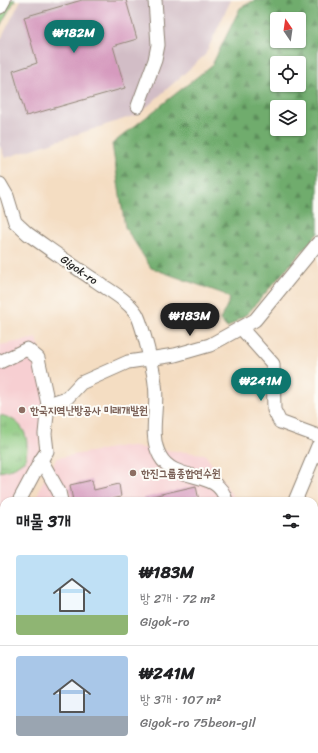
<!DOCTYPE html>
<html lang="ko">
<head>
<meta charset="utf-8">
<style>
  :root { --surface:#fff; --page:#f2f2f2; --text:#202124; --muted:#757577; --line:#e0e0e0; --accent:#0f766e }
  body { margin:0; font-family:Sriracha,"Poor Story",sans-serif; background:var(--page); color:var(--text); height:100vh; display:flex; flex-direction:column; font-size:15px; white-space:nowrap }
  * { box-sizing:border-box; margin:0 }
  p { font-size:13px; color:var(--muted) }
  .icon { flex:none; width:22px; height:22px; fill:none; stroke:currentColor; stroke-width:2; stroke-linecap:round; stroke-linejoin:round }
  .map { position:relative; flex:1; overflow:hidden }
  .side { position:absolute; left:0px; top:497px; width:318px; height:256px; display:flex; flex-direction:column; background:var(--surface); border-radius:12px 12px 0 0; box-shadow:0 1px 3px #0004 }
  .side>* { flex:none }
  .needle { width:26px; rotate:347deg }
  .buttons { position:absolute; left:270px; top:12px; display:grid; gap:8px }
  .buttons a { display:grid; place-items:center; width:36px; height:36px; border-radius:4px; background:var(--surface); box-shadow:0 1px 3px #0004; font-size:20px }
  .price { position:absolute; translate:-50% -34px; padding:0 9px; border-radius:14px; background:var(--accent); color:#fff; font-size:13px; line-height:26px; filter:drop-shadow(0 1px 2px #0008) }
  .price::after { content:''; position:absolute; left:50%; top:24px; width:12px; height:9px; margin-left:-6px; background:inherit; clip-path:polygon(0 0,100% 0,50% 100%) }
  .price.active { background:#222; color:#fff }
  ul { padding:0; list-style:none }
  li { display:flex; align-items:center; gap:12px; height:100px; padding:0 16px }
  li+li { border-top:1px solid var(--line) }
  li span { display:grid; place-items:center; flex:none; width:112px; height:80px; border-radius:4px; color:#555 }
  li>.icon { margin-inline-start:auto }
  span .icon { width:48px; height:48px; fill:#fffc; stroke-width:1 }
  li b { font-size:17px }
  h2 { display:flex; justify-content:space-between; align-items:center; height:48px; padding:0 16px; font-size:17px }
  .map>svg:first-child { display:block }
</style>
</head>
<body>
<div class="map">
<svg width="318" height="753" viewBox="0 0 318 753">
  <defs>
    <pattern id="grass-tufts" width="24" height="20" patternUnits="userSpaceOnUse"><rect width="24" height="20" fill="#8bc87e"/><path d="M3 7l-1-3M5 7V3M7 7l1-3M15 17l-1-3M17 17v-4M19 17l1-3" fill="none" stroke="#72a367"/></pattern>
    <pattern id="forest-firs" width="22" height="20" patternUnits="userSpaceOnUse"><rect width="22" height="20" fill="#70ac6d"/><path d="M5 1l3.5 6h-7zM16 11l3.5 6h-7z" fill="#5c8c5a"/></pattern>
    <pattern id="park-crowns" width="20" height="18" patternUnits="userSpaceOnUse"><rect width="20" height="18" fill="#8bc87e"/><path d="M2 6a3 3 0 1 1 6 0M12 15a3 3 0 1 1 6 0" fill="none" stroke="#72a367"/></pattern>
  </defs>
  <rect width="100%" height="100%" fill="#fdfcf7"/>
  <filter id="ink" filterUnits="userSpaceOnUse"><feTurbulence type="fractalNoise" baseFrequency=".025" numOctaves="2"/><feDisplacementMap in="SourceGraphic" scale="8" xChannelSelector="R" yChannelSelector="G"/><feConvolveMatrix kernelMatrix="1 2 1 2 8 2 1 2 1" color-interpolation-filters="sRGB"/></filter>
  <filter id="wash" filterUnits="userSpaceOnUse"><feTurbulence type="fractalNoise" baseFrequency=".012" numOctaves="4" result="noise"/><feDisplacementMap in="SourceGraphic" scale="16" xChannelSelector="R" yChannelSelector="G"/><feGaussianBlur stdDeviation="0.9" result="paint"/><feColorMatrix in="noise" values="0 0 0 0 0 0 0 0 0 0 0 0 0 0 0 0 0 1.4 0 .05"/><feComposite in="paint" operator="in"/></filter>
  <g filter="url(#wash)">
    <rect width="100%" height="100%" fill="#f4ddc2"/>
    <g fill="#f7cfd2">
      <polygon points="37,338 46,369 40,450 14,501 4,501 4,519 0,527 0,345"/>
      <polygon points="123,446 205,454 236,501 37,501 40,487 57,458"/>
      <polygon points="4,599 4,701 0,693 0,605"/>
      <polygon points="27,749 160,749 158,753 30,753"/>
    </g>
    <polygon fill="#d2bdc6" points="21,0 231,0 205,55 139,114 5,158 0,146 0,41"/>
    <path fill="url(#grass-tufts)" stroke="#5b7a54" d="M0,415C24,420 31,438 25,460L12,469L0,472Z"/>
    <path fill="url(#forest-firs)" stroke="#4e6c4c" fill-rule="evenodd" d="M255,0H318V233L248,313L227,328L220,320L230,299L224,294L151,268L125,227L112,144L212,65L240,8ZM277,19H299V41H277ZM277,63H299V85H277ZM277,107H299V129H277Z"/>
    <polygon fill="url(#park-crowns)" stroke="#5b7a54" points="0,0 15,0 0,26"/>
    <g id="blocks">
      <g fill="#d69abe">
        <polygon points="82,0 126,0 137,39 113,46 125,88 26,116 13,71 37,63 24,17"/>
        <polygon points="92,480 94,490 119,484 121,497 104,501 73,501 70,485"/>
        <polygon points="196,486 199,501 144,501 144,498"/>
      </g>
    </g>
  </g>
  <g filter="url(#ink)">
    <use href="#blocks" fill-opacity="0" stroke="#908476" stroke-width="1"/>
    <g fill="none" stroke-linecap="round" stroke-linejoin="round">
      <g stroke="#908476" stroke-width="15">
        <g id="minor">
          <polyline points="0,7 4,0"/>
          <polyline points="138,106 155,60 158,45 155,0"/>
          <path d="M0,184L7,196L15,222L28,234C51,250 73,266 96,281C110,291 126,299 136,313C142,322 154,372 155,384C159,407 148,435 160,456C175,484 219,468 226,501"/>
          <polyline points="241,328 273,364 274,410 280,422 318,436"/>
          <polyline points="0,362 27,349 38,358 48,404 45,434 47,451 41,460 59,492 61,501"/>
          <polyline points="48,404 67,398 81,383 128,362 175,355 210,345 255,320 318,243"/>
          <polyline points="19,501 41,460"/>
          <polyline points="295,501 318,446"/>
          <polyline points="314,534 318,540"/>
          <polyline points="0,547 4,537"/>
        </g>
      </g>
      <g stroke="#908476" stroke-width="1.5" stroke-dasharray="1 3" stroke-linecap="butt">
        <polyline points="0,725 4,733"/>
        <polyline points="13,749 15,753"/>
        <polyline points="285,749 290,753"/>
        <polyline points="168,753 169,749"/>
      </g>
      <use href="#minor" stroke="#fff" stroke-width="13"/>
    </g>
  </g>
  <g fill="#8d6e63" stroke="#fdfcf7" stroke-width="1.5">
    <circle cx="22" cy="410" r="4"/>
    <circle cx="133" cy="473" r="4"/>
  </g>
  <g text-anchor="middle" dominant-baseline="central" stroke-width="4" stroke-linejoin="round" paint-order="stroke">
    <g font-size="11" fill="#2b2b2b" stroke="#fdfcf7">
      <text transform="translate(79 270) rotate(35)">Gigok-ro</text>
    </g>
    <g font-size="11" font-weight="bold" fill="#785e54" stroke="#fdfcf7" text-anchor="start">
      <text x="30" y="410">한국지역난방공사 미래개발원</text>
      <text x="141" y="473">한진그룹종합연수원</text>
    </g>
  </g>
</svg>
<div class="buttons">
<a><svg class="needle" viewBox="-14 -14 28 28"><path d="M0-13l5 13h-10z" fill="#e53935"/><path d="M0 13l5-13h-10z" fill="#757577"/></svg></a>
<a><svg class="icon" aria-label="locate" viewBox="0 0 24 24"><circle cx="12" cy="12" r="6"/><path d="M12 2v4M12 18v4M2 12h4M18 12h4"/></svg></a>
<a><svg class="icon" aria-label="layers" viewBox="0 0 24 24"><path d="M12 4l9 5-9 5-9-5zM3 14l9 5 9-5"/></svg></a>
</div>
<b class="price" style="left:74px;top:54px">₩182M</b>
<b class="price active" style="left:190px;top:337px">₩183M</b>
<b class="price" style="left:261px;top:402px">₩241M</b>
<section class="side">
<h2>매물 3개<svg class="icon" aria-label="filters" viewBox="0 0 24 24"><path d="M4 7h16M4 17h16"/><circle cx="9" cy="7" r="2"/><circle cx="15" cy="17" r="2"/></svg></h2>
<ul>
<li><span style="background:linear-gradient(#bfe0f5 75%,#8fb573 0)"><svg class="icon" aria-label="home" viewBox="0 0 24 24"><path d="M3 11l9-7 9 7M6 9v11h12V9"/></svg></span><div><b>₩183M</b><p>방 2개 · 72 m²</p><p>Gigok-ro</p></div></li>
<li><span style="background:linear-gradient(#a9c7e8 75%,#9aa5b1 0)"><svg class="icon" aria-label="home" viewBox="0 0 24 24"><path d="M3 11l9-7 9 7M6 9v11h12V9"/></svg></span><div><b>₩241M</b><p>방 3개 · 107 m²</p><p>Gigok-ro 75beon-gil</p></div></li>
</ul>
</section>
</div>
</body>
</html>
